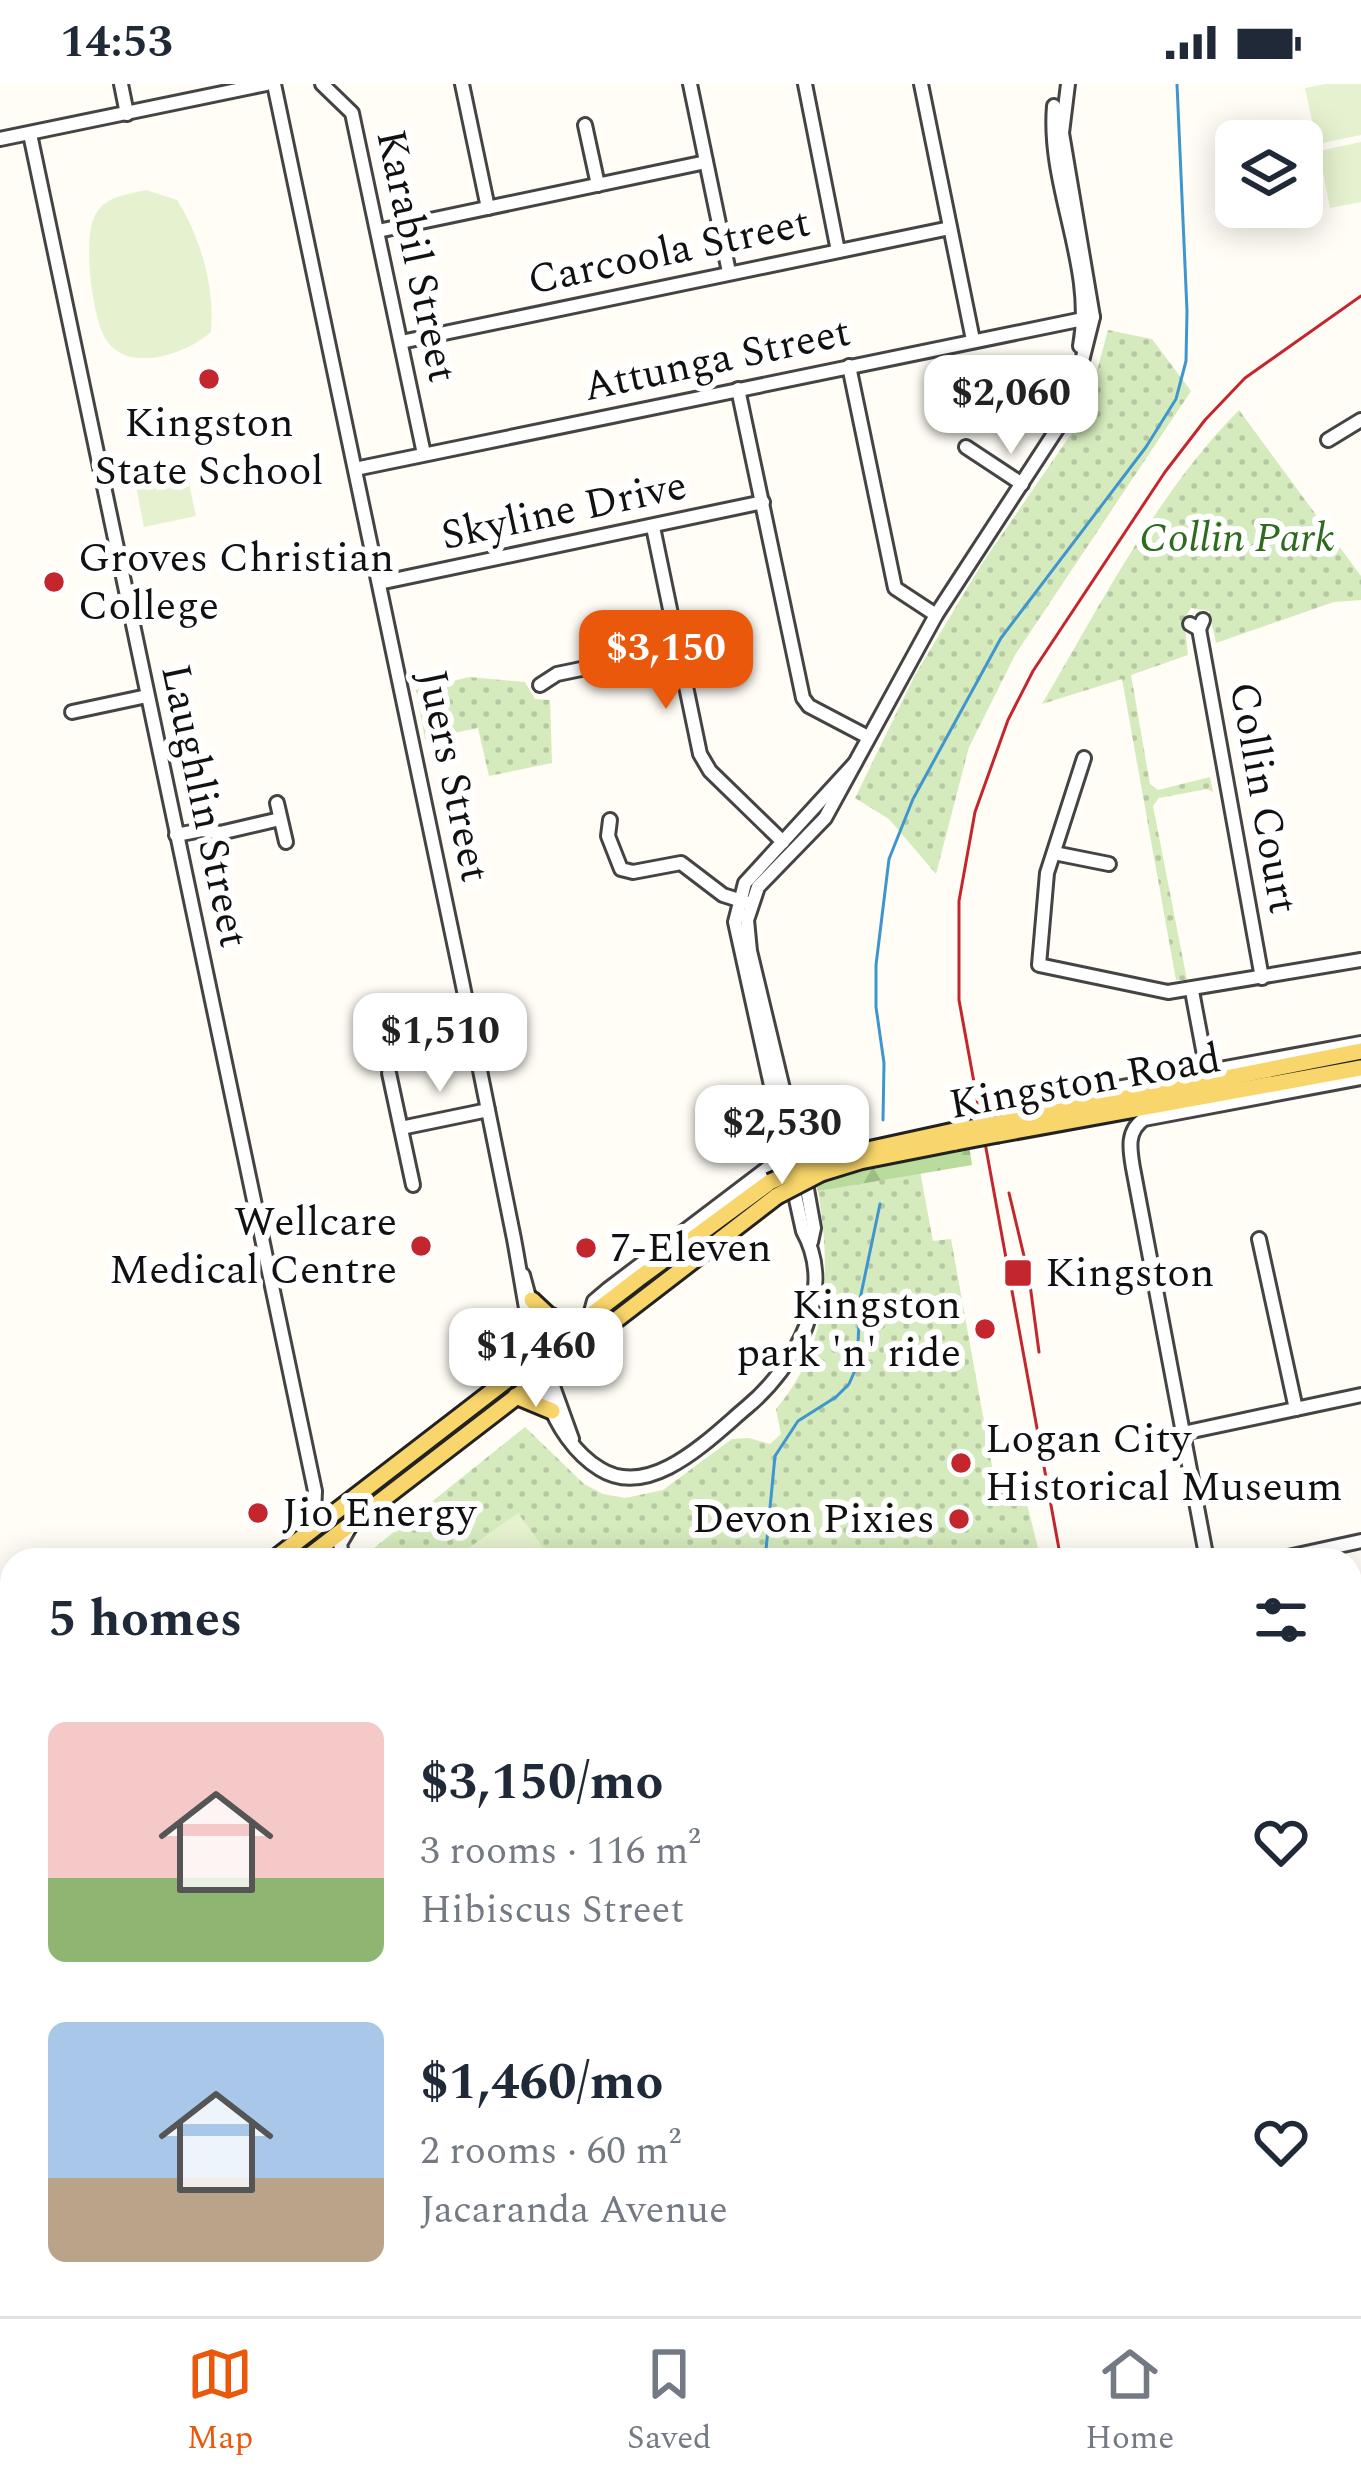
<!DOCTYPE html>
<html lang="en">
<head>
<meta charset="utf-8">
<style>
  :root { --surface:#fff; --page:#f2f2f3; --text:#1f2937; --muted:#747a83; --line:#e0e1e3; --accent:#ea580c }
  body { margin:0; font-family:Spectral,serif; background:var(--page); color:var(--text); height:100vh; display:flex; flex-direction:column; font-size:45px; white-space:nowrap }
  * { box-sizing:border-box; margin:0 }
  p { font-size:39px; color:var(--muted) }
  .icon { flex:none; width:66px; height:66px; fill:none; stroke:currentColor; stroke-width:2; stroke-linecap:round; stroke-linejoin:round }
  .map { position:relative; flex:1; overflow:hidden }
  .panel { position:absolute; left:0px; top:1464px; width:1362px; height:768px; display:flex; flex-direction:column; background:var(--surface); border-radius:36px 36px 0 0; box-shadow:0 6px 30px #0003 }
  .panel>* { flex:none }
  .fabs { position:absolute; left:1215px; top:36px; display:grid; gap:24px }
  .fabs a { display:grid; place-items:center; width:108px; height:108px; border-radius:18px; background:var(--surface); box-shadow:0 6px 30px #0003; font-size:60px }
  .price { position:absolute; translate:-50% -102px; padding:0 27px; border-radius:24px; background:#fff; color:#222; font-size:39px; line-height:78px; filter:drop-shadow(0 3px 6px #0008) }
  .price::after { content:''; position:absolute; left:50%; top:72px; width:36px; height:27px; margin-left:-18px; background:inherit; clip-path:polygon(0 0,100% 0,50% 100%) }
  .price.current { background:var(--accent); color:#fff }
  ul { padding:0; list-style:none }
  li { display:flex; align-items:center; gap:36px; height:300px; padding:0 48px }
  li span { display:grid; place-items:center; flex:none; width:336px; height:240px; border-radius:18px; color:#555 }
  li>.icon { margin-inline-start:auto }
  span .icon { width:144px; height:144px; fill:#fffc; stroke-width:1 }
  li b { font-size:51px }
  h2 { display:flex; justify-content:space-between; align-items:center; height:144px; padding:0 48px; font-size:51px }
  .status { display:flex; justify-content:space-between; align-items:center; height:84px; padding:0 60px; background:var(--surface); direction:ltr }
  .status svg { height:33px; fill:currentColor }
  .tabs { display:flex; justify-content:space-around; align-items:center; height:168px; border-top:3px solid var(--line); background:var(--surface); font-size:33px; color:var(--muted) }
  .tabs a { display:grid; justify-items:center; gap:6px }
  .tabs .current { color:var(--accent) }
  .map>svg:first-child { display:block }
</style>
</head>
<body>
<div class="status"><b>14:53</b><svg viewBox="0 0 49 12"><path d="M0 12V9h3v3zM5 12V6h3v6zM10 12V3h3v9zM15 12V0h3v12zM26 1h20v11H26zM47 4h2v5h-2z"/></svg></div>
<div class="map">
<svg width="1361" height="2232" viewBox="0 0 1361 2232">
  <defs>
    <pattern id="grass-dots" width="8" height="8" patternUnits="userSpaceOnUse" patternTransform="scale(3)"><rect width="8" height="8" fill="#d5ebbd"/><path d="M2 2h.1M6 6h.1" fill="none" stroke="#b6c8a1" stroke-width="1.8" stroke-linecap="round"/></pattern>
    <pattern id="forest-firs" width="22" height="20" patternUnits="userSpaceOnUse" patternTransform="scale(3)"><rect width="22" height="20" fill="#b9dc9c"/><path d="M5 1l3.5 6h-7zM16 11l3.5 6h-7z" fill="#9ebc85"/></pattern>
  </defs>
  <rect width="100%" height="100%" fill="#fffdf5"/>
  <g fill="url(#grass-dots)">
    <polygon points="1108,246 1152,255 1191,307 1015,571 969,663 936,790 889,735 855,714 915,591 981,481 1078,340 1089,316"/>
    <path d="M1239,326L1361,492V516L1334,518L1216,559L1209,527L1191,524L1184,535L1188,571L1131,591L1150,700L1158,706L1210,693L1213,708L1207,705L1159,714L1153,722L1187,896H1176L1122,595L1042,620C1101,520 1157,409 1239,326Z"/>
    <polygon points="469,593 525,598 535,615 550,616 552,679 489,692 478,644 425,655 416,606"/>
    <path d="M920,1087L933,1157L951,1155L996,1404L1022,1400L1041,1476H381L389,1465L374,1476H359L525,1343L584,1400L603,1410L625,1414L663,1406L732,1355L749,1354L770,1360L781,1350L776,1325C830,1262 831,1185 818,1107Z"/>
    <polygon points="6,1808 12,1810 12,2145 0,2140 0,1811"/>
    <polygon points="1361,1831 1361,2155 1350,2096 1350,1834"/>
    <polygon points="112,2220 906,2220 904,2232 117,2232"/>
    <polygon points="981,2220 1330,2220 1332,2232 978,2232"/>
  </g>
  <polygon fill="url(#forest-firs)" points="969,1061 972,1081 818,1107 815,1100 859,1084"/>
  <g fill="#e6f2cf">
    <polygon points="1326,0 1361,0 1361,51 1317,60 1305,4"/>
    <polygon points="1361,58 1361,118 1330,124 1319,67"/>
    <path d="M146,106L177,116C201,154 215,204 211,248C187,270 126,291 105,254C92,231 81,150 97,128C107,112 129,110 146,106Z"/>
    <polygon points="186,386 196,432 144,443 135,397"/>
    <polygon points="518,1429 552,1476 452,1476"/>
  </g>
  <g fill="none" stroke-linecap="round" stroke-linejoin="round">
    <g stroke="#3f96cf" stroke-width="3">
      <polyline points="883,1036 884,979 876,923 876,881 889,775 913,715 1001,554 1146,363 1176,315 1186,277 1187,227 1177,0"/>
      <polyline points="765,1476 775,1372 798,1337 836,1313 849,1300 857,1282 860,1215 880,1120"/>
      <polyline points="0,1852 12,1851"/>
      <polyline points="462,2220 465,2232"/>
      <polyline points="490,2220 503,2231 513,2232"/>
      <polyline points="620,2220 621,2232"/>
      <polyline points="964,2232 987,2220"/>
      <polyline points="1234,2232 1238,2220"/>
    </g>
    <g stroke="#444" stroke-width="18">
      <g id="minor">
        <polyline points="121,0 127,30"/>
        <path d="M274,0C336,299 399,598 462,897C479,983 497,1069 514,1155C524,1209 530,1261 547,1314C556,1341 575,1370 600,1385C651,1417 711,1353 747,1323C795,1283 837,1208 803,1147L735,838L745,799L855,679"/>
        <polyline points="322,0 352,29 424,370"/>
        <polyline points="462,0 488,124"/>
        <polyline points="690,0 729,188"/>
        <polyline points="805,0 838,167"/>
        <polyline points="921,0 973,256"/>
        <path d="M1054,22C1047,103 1095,182 1080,262"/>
        <polyline points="585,41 598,101"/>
        <polyline points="30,50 315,1407 314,1431 307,1444"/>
        <polyline points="0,55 266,0"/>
        <polyline points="378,147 706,78"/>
        <polyline points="401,258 950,144"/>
        <polyline points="849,282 895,504 936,531"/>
        <polyline points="738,305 803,614 809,622 868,653"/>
        <polyline points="1328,356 1361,336"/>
        <polyline points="966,363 1022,400"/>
        <polyline points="355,385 1093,233"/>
        <polyline points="653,443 700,670 710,687 783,758"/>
        <polyline points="379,499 763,418"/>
        <polyline points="1190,540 1199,545 1203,536"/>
        <polyline points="1199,545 1262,894"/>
        <polyline points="540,601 557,590 678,565"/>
        <polyline points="72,628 147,612"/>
        <polyline points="1084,674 1047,789 1039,881 1168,908 1361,876"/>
        <polyline points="277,719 286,758"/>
        <polyline points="610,736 608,752 621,785 633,788 681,779 723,811 745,818"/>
        <polyline points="176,751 202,746 220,749 280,735"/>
        <polyline points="1054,769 1109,780"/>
        <polyline points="1192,907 1207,987"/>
        <polyline points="389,989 413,1101"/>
        <polyline points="1003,1025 1361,959"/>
        <polyline points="401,1044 488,1026"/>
        <polyline points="1259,1155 1296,1325"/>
        <polyline points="811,1158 814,1144 807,1105 750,867 747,836 758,803 825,734 936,531 1070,325 1093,233 1062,49 1068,0"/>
        <polyline points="523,1191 554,1305 572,1355"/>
        <polyline points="590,1231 594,1217 607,1206 786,1070"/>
        <polyline points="1183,1349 1361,1311"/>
        <polyline points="343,1476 340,1460 350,1443"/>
        <path d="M1207,1476L1133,1084C1130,1066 1126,1047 1144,1035L1361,994"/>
        <polyline points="1274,1476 1361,1457"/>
        <polyline points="1350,1535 1361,1587"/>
        <polyline points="1350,1822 1361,1819"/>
        <polyline points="0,2154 12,2159"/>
        <polyline points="99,2220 105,2232"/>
        <polyline points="1344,2220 1347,2232"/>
      </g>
    </g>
    <g stroke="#222" stroke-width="21">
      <g id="major">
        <polyline points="996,1040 1361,967"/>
        <polyline points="998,1050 1361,984"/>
        <polyline points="817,1077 954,1047"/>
        <polyline points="821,1089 860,1077 956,1058"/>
        <polyline points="532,1216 548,1231 575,1244"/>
        <polyline points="516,1312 552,1327"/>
        <polyline points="273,1476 638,1195 770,1098"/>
        <polyline points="304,1476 777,1112"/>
        <polyline points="0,1685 12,1679"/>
        <polyline points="0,1775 12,1773"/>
      </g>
    </g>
    <use href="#minor" stroke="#fff" stroke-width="12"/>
    <use href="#major" stroke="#f9d66b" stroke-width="15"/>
    <g stroke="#c4262e" stroke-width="3">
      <polyline points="1009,1109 1029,1193 1039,1268"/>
      <polyline points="1061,1476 959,916 959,817 975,728 1008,636 1033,587 1165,388 1205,336 1245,294 1361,212"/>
      <polyline points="936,2232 940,2220"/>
    </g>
    <g stroke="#222" stroke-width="21" stroke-linecap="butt">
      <g id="major-bridge">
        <polyline points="954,1047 996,1040"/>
        <polyline points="956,1058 998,1050"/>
        <polyline points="770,1098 817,1077"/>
        <polyline points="777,1112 821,1089"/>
      </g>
    </g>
    <use href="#major-bridge" stroke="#f9d66b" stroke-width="15"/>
  </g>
  <g fill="#c4262e" stroke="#fff" stroke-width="4.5">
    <circle cx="209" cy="295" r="12"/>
    <circle cx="54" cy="498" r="12"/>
    <circle cx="421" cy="1162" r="12"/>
    <circle cx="586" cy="1164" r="12"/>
    <rect x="1003" y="1174" width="30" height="30" rx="6"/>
    <circle cx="985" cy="1245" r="12"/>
    <circle cx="961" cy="1379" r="12"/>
    <circle cx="258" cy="1429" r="12"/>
    <circle cx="959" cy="1435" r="12"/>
  </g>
  <g text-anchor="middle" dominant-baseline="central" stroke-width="12" stroke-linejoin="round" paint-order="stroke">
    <g font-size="42" fill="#111" stroke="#fff">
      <text transform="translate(669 168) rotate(-12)">Carcoola Street</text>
      <text transform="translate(416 172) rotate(78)">Karabil Street</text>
      <text transform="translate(717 276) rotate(-12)">Attunga Street</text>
      <text transform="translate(564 427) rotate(-12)">Skyline Drive</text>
      <text transform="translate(453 692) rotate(78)">Juers Street</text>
      <text transform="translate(1263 714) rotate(80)">Collin Court</text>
      <text transform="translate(204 722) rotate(78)">Laughlin Street</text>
      <text transform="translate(1085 998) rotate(-10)">Kingston Road</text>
    </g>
    <g font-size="42" fill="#111" stroke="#fff" text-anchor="start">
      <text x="209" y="339" text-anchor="middle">Kingston<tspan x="209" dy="48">State School</tspan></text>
      <text x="78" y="474">Groves Christian<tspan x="78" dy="48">College</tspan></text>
      <text x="397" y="1138" text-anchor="end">Wellcare<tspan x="397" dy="48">Medical Centre</tspan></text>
      <text x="610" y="1164">7-Eleven</text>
      <text x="1045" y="1189">Kingston</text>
      <text x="961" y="1221" text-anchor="end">Kingston<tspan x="961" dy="48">park 'n' ride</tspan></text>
      <text x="985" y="1355">Logan City<tspan x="985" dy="48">Historical Museum</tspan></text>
      <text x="282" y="1429">Jio Energy</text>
      <text x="935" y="1435" text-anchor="end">Devon Pixies</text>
    </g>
    <g font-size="42" font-style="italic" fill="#2f6b1f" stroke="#fff">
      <text x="1237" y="454">Collin Park</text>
    </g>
  </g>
</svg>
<div class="fabs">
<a><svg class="icon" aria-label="layers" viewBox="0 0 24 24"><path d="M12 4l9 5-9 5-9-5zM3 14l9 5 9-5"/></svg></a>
</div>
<b class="price" style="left:1011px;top:373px">$2,060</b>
<b class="price current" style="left:666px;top:628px">$3,150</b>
<b class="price" style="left:440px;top:1011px">$1,510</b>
<b class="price" style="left:782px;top:1103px">$2,530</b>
<b class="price" style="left:536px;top:1326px">$1,460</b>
<section class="panel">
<h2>5 homes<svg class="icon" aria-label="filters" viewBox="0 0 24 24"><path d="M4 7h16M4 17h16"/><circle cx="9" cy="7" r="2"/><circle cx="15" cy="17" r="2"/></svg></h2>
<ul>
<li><span style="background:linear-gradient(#f6c9c9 65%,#8fb573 0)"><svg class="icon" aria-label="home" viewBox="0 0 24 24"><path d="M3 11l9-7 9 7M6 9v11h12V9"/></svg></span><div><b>$3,150/mo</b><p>3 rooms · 116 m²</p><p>Hibiscus Street</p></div><svg class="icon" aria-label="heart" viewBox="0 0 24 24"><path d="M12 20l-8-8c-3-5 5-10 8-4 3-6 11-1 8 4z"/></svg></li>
<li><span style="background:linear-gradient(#a9c7e8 65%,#b9a48a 0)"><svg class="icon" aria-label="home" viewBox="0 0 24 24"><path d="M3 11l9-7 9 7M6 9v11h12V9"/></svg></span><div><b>$1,460/mo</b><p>2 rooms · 60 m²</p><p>Jacaranda Avenue</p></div><svg class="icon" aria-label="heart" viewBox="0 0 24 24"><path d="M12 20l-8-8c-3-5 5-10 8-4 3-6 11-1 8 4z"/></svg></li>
</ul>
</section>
</div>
<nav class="tabs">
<a class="current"><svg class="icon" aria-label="map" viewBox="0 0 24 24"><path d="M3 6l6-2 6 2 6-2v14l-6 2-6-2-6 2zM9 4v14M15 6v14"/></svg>Map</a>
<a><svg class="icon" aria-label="saved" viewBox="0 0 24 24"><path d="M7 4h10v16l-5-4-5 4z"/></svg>Saved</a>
<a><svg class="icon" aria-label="home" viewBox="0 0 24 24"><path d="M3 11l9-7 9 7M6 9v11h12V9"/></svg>Home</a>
</nav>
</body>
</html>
